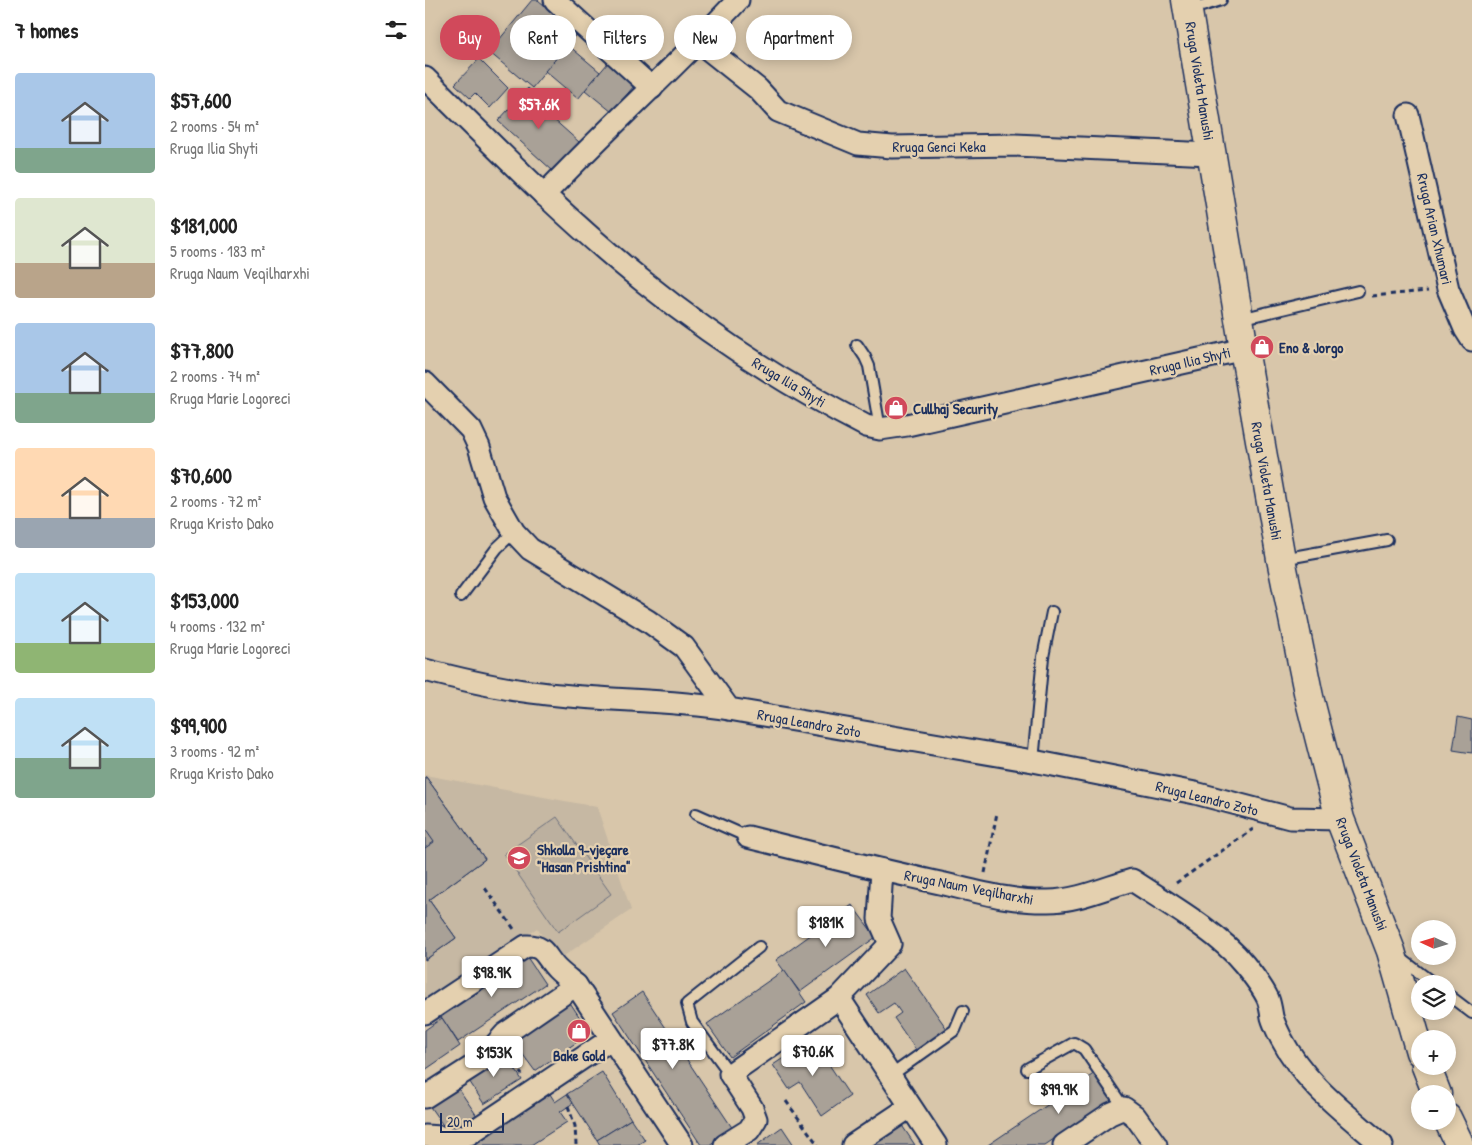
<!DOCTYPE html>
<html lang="en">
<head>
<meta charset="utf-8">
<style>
  :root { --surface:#fff; --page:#f2f2f2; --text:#222; --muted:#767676; --accent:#d1495b }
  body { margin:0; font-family:"Patrick Hand",sans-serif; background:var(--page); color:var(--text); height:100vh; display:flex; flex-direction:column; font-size:19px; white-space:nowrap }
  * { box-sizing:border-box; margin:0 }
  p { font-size:16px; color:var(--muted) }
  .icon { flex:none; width:28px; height:28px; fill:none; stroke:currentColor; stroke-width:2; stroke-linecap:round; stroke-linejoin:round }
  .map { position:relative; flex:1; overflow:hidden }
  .details { display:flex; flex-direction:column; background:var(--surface); width:425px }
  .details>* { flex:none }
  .hud { position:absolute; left:15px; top:15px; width:475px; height:45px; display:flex; gap:10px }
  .needle { width:32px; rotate:274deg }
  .buttons { position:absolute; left:986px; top:920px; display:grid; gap:10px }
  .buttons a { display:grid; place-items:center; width:45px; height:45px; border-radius:50%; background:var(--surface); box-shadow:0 2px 12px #0003; font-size:25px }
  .scale { position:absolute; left:15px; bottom:12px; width:64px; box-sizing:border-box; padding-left:5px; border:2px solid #1b2f5e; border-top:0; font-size:14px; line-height:18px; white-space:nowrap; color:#1b2f5e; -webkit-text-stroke:4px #e4d0af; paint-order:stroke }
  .price { position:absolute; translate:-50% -42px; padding:0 11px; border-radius:5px; background:#fff; color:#222; font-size:16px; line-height:32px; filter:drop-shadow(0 1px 2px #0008) }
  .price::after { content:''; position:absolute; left:50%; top:30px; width:15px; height:11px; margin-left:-8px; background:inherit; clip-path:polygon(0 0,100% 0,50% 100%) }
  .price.current { background:var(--accent); color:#fff }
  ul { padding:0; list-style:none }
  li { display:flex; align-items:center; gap:15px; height:125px; padding:0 15px }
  li span { display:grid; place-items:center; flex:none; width:140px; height:100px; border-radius:5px; color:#555 }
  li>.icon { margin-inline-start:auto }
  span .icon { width:60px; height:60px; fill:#fffc; stroke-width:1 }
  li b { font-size:21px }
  h2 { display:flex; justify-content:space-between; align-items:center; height:60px; padding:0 15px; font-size:21px }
  .tag { padding:0 18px; border-radius:22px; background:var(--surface); box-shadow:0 2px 12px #0003; font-size:18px; line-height:45px }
  .tag.current { background:var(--accent); color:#fff }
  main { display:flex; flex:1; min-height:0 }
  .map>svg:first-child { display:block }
</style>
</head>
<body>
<main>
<section class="details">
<h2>7 homes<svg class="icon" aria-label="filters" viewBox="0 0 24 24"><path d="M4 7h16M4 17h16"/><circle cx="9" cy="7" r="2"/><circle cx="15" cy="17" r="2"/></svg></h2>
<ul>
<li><span style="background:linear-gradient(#a9c7e8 75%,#7fa58c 0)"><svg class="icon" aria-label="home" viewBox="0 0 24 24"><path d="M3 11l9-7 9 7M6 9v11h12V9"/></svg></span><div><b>$57,600</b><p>2 rooms · 54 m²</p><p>Rruga Ilia Shyti</p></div></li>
<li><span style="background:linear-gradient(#dfe7d0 65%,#b9a48a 0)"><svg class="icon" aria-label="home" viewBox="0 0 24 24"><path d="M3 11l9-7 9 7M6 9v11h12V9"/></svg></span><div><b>$181,000</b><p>5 rooms · 183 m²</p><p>Rruga Naum Veqilharxhi</p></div></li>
<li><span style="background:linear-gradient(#a9c7e8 70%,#7fa58c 0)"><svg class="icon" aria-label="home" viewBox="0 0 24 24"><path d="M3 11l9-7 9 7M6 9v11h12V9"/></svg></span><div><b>$77,800</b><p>2 rooms · 74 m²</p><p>Rruga Marie Logoreci</p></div></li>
<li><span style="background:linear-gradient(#ffd9b3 70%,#9aa5b1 0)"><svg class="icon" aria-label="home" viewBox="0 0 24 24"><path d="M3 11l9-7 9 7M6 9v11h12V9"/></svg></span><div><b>$70,600</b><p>2 rooms · 72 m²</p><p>Rruga Kristo Dako</p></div></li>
<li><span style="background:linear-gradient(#bfe0f5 70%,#8fb573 0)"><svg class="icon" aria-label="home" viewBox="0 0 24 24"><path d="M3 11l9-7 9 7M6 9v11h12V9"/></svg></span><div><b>$153,000</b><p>4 rooms · 132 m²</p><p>Rruga Marie Logoreci</p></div></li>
<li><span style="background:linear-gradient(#bfe0f5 60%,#7fa58c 0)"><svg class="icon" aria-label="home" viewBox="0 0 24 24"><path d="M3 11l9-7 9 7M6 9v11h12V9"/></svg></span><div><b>$99,900</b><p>3 rooms · 92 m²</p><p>Rruga Kristo Dako</p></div></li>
</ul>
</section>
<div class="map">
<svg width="1047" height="1145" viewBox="0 0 1047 1145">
  <rect width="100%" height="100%" fill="#d8c6aa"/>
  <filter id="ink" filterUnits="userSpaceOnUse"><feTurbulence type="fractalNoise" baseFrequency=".02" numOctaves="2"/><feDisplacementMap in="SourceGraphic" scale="10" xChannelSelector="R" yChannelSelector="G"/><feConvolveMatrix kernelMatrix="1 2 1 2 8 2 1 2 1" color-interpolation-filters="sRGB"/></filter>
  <g filter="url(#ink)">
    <polygon fill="#c6b8a3" points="0,775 172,807 206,910 133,960 112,928 0,1002"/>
    <polygon fill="#bcb09f" stroke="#6c707e" points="132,817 186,894 133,932 79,854"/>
    <g fill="#a9a197" stroke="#1b2f5e">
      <polygon points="107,0 113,0 152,33 107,88 64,52"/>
      <polygon points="143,45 175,72 153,99 120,71"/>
      <polygon points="54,59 83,88 65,108 50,93 45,98 30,84"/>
      <polygon points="183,63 209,86 187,112 160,90"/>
      <polygon points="103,88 130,112 126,117 154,142 128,171 73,121"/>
      <polygon points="1033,717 1047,720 1047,753 1028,750"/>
      <polygon points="0,777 1,777 60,859 4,900 31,938 0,960 0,848 9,842 0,829"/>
      <polygon points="0,777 1,777 60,859 4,900 31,938 0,960"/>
      <polygon points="0,829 9,842 0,848"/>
      <polygon points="427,905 451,937 375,992 351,960"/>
      <polygon points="100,954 120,984 33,1042 13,1012"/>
      <polygon points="479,968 522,1029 491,1050 469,1018 476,1013 469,1003 454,1013 442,995"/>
      <polygon points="359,970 381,1002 305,1057 282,1024"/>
      <polygon points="217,992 308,1129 284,1145 276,1145 188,1012"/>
      <polygon points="142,998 165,1033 110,1071 85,1037"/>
      <polygon points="17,1018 35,1046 0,1070 0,1030"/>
      <polygon points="387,1039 425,1096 397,1116 375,1082 364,1089 348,1065"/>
      <polygon points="79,1052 97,1080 59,1104 41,1076"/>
      <polygon points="177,1072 206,1119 172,1140 142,1094"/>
      <polygon points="670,1073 687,1100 620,1145 563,1145"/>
      <polygon points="31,1085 52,1116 22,1131 3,1104"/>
      <polygon points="125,1094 130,1102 142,1094 148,1103 135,1112 142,1122 106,1145 46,1145"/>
      <polygon points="206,1119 220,1140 212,1145 175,1145 172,1140"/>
      <polygon points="476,1124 490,1145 445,1145"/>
      <polygon points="357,1127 369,1145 332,1145"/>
    </g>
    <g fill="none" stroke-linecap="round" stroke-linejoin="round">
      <g stroke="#1b2f5e" stroke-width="14">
        <g id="lane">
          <polyline points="764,10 796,0"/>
          <polyline points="815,319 933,291"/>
          <polyline points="432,345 440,357 444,366 455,429"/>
          <polyline points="857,559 962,540"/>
          <polyline points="36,596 72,548 89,532"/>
          <polyline points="608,761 618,657 627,612"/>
          <polyline points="271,814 323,837"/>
          <polyline points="974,957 1009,984"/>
          <polyline points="1022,994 1047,1013"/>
          <polyline points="602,1069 649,1043 659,1049 699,1108"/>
          <polyline points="305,1074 267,1022 262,1004 334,947"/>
          <polyline points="465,1076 530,1030 538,1011"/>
        </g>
      </g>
      <g stroke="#1b2f5e" stroke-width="25">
        <g id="street">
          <polyline points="130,0 227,88"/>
          <polyline points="274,42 333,89 353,111 433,144 467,147 590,145 786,154"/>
          <path d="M0,78C71,148 141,220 219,282C287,337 363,386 441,426L455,429L482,425L819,349"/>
          <polyline points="983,115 1023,289 1040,329 1047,340"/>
          <path d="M119,195C182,128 251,67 313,0"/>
          <polyline points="0,383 46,430 54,447 69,497 89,532 105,549 223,621 259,647 304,709 608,761 770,793 865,818 915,819"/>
          <path d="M0,670C38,680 76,689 115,693C178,701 242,699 304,709"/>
          <path d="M323,837C387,853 451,869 515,883C550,891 587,902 623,901C651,901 680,888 707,880C742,903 793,932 819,964C828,975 837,986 843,999C845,1004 846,1011 847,1017C849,1024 853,1032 856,1038C880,1084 919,1112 957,1145"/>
          <polyline points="414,998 511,1145"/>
          <path d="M0,1013L101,946C120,945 120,957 132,969C138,975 145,980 151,985L257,1145"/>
          <polyline points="0,1097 56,1061 80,1034 151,985"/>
          <polyline points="0,1136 31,1138 44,1134 186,1039"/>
          <polyline points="300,1145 324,1130 331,1119 327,1108 305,1074 414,998 465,944 454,919 457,870"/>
          <polyline points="428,1145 485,1107"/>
          <polyline points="639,1145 685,1114 699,1108 710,1116 731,1145"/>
        </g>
      </g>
      <g stroke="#1b2f5e" stroke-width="31">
        <g id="secondary">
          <polyline points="761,0 819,349 856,559 884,697 915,819 966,951 995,1052"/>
          <polyline points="1001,1066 1012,1094"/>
          <polyline points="1022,1118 1035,1145"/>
        </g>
      </g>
      <g stroke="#1b2f5e" stroke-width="3" stroke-dasharray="5 4" stroke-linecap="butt">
        <polyline points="947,296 1003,291"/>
        <polyline points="560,873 572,813"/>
        <polyline points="751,883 828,829"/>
        <polyline points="60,888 89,929"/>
        <polyline points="85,1057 97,1075"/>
        <polyline points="361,1101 393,1145"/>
        <polyline points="143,1106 150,1126 151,1145"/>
      </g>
      <use href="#lane" stroke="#e4d0af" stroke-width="10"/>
      <use href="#street" stroke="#e4d0af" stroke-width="21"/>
      <use href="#secondary" stroke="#e4d0af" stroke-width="28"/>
    </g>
  </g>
  <defs>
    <g id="shop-disc" transform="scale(1.25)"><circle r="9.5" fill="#d1495b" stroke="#e4d0af"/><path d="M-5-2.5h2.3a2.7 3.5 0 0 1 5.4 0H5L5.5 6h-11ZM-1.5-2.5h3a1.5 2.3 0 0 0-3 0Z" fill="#fff"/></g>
    <g id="school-disc" transform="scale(1.25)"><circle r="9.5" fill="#d1495b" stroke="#e4d0af"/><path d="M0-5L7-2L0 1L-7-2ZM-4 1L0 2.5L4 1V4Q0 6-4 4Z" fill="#fff"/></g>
  </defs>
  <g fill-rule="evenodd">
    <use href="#shop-disc" x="837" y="347"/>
    <use href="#shop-disc" x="471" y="408"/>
    <use href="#school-disc" x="94" y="858"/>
    <use href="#shop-disc" x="154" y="1031"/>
  </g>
  <g text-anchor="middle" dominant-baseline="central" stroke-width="4.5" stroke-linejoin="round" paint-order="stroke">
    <g font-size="15" fill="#1b2f5e" stroke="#e4d0af">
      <text transform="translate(775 81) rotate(81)">Rruga Violeta Manushi</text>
      <text x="514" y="146">Rruga Genci Keka</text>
      <text transform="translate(1010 229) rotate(77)">Rruga Arian Xhumari</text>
      <text transform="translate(765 361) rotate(-13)">Rruga Ilia Shyti</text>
      <text transform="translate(364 382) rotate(31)">Rruga Ilia Shyti</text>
      <text transform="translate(842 481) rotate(80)">Rruga Violeta Manushi</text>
      <text transform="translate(384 723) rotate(10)">Rruga Leandro Zoto</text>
      <text transform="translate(782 798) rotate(14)">Rruga Leandro Zoto</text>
      <text transform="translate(937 874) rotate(69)">Rruga Violeta Manushi</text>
      <text transform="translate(544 887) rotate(11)">Rruga Naum Veqilharxhi</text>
    </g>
    <g font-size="15" font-weight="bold" fill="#1b2f5e" stroke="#e4d0af" text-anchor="start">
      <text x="854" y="347">Eno &amp; Jorgo</text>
      <text x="488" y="408">Cullhaj Security</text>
      <text x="112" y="849">Shkolla 9-vjeçare<tspan x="112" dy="17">"Hasan Prishtina"</tspan></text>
      <text x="154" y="1055" text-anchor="middle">Bake Gold</text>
    </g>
  </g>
</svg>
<div class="buttons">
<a><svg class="needle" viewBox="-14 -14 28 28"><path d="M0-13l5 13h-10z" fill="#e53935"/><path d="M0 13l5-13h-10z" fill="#767676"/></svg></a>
<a><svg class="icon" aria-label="layers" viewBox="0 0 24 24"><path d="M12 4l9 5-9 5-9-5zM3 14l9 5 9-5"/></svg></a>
<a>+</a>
<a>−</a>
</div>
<div class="scale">20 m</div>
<b class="price current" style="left:114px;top:130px">$57.6K</b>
<b class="price" style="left:401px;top:948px">$181K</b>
<b class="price" style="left:67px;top:998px">$98.9K</b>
<b class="price" style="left:248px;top:1070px">$77.8K</b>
<b class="price" style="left:388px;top:1077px">$70.6K</b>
<b class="price" style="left:69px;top:1078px">$153K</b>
<b class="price" style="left:634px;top:1115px">$99.9K</b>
<div class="hud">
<a class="tag current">Buy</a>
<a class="tag">Rent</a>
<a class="tag">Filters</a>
<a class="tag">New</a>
<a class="tag">Apartment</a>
</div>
</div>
</main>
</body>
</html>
